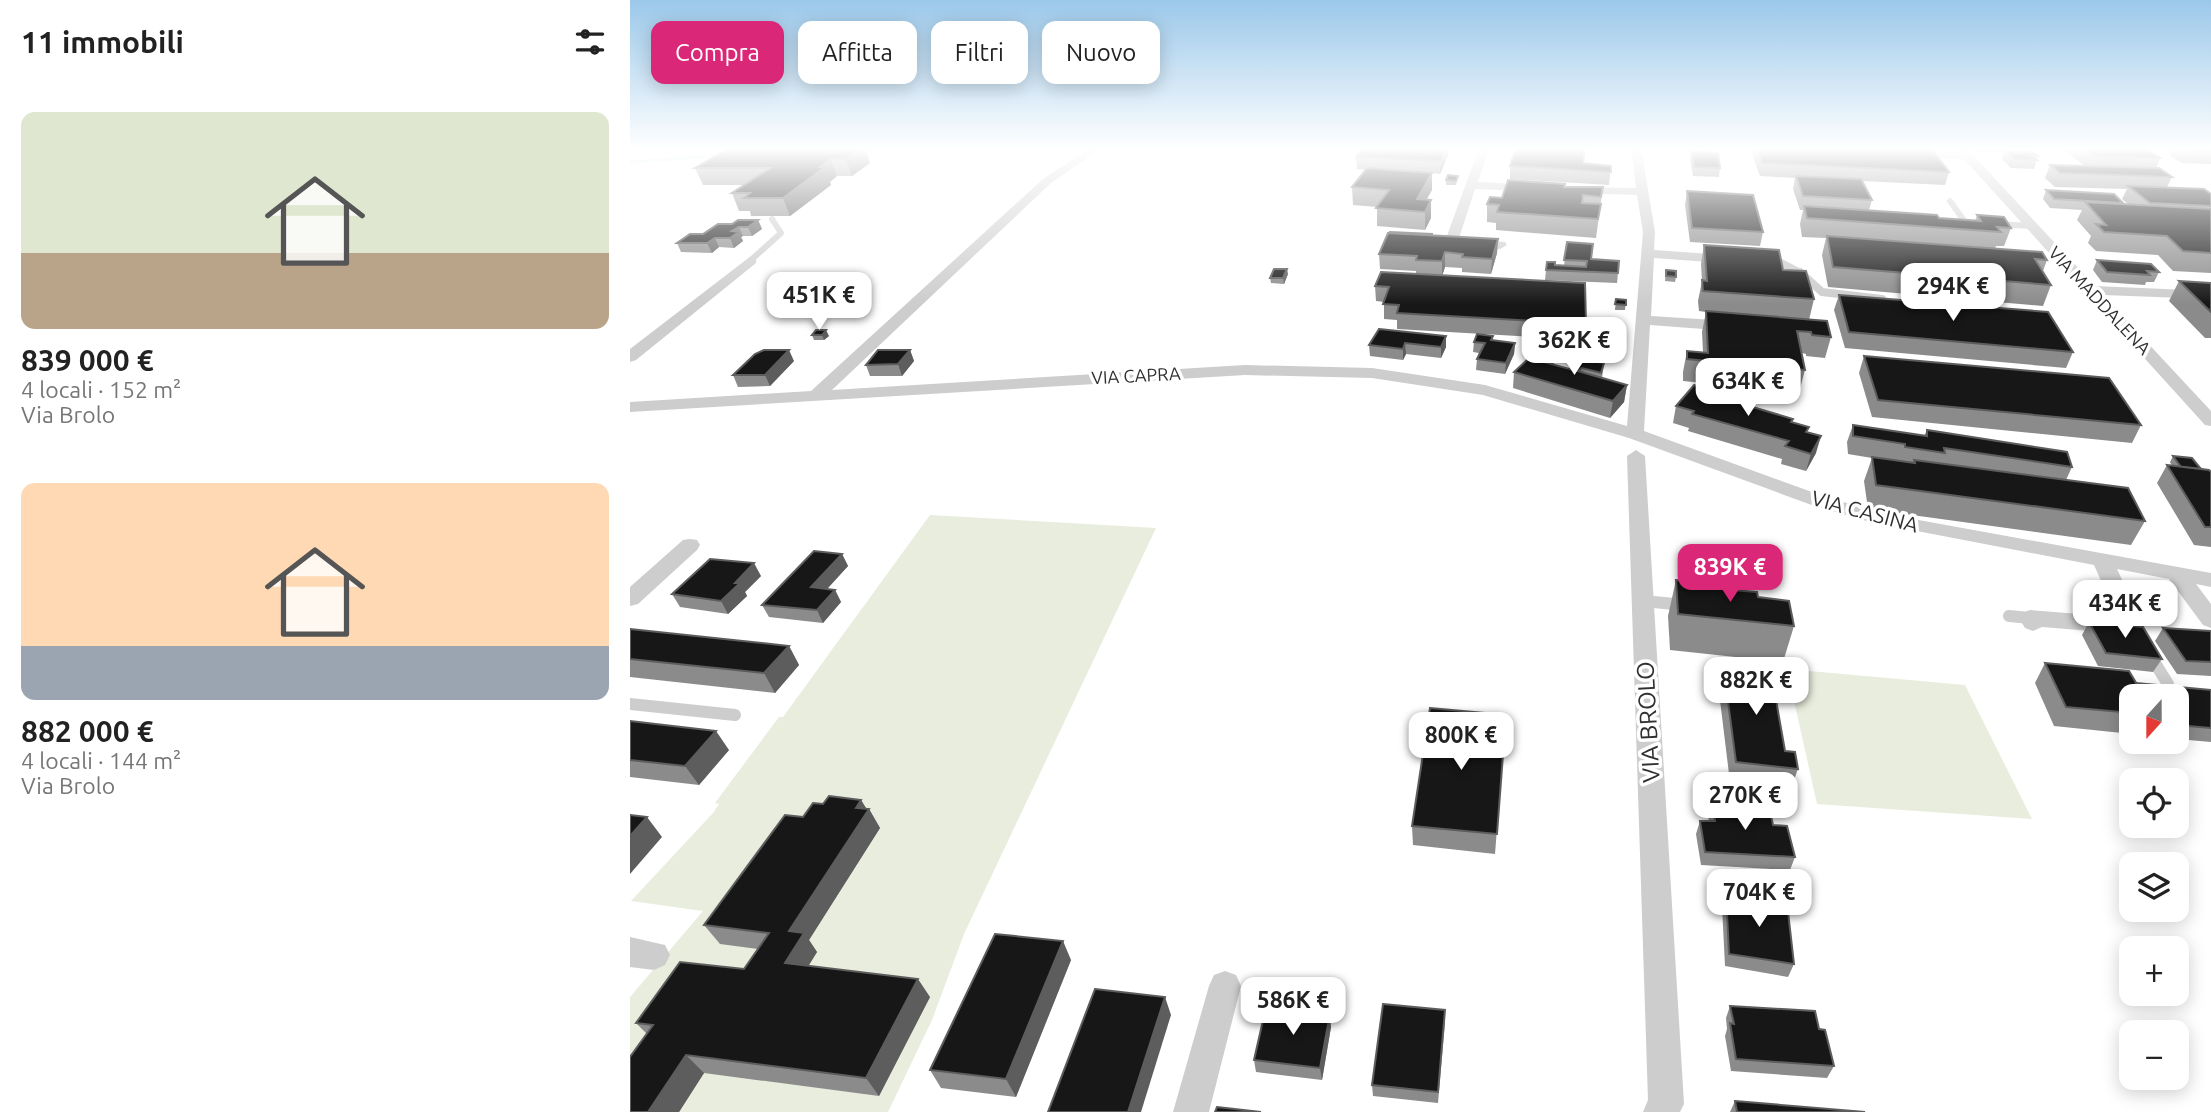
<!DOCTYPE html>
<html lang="it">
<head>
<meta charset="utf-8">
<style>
  :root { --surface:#fff; --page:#f2f2f2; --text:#222; --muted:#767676; --accent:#db2777 }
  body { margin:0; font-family:Ubuntu,sans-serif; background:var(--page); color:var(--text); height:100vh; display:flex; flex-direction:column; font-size:26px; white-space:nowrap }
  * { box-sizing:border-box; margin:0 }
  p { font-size:23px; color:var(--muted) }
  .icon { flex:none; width:38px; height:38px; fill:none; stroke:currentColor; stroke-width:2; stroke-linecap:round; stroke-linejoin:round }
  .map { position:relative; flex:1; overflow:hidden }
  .details { display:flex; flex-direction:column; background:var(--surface); width:630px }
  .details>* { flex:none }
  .banner { position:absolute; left:21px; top:21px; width:665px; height:63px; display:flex; gap:14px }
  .needle { width:46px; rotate:201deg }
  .controls { position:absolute; left:1489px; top:684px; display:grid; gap:14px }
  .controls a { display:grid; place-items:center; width:70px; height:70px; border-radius:14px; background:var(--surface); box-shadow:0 4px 18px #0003; font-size:35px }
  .price { position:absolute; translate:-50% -60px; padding:0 16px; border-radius:14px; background:#fff; color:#222; font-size:23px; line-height:46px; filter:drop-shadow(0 2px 4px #0008) }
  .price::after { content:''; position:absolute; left:50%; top:42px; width:21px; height:16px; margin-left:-10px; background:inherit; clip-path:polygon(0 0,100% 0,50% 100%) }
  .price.current { background:var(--accent); color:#fff }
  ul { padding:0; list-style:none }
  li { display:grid; align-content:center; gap:14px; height:371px; padding:0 21px }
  li span { display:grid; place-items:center; height:217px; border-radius:14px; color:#555 }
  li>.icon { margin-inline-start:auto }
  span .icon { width:126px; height:126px; fill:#fffc; stroke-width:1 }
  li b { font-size:30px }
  h2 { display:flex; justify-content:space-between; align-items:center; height:84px; padding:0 21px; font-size:30px }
  .chip { padding:0 24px; border-radius:14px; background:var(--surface); box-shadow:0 4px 18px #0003; font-size:24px; line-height:63px }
  .chip.current { background:var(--accent); color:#fff }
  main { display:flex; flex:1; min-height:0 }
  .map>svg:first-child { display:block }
</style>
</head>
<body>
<main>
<section class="details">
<h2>11 immobili<svg class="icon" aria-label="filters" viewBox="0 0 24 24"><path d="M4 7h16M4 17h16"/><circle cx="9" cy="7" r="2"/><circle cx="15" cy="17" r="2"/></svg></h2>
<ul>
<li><span style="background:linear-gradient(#dfe7d0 65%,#b9a48a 0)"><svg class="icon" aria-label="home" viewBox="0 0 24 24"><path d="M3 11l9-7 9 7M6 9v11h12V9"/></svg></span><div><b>839 000 €</b><p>4 locali · 152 m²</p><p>Via Brolo</p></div></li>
<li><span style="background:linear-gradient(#ffd9b3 75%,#9aa5b1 0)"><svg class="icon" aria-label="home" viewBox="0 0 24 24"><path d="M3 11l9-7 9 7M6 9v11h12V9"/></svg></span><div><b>882 000 €</b><p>4 locali · 144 m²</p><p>Via Brolo</p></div></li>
</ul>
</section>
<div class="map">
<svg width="1581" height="1112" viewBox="0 0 1581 1112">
  <rect width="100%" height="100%" fill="#fff"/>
  <g fill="#e8eddd">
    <polygon points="300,515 526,528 334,934 302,1020 258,1112 0,1112 0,997 73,911 1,901 83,813 89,804 85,803 149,717 153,717"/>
    <polygon points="1157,669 1335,685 1402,819 1187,804"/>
  </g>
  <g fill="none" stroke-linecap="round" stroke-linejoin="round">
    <polyline stroke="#c9e5ed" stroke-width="3.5" points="0,162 92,155"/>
    <g stroke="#cdcdcd" stroke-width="6">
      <polyline points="1320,201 1335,222 1345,223"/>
      <polyline points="1368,224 1401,226"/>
      <polyline points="121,260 151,233 142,219"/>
    </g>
    <polyline stroke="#cdcdcd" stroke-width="8" points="1170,272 1192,292 1252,299"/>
    <g stroke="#cdcdcd" stroke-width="12">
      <polyline points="1013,601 1055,605"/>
      <polyline points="1379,616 1400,618"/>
      <polyline points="1520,655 1538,684"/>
      <polyline points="0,704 105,715"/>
    </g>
    <g fill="#cdcdcd" fill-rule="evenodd">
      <polygon points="460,148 472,148 421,183 202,390 615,365 742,368 855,385 997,426 1013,232 1007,195 945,193 939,190 945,187 1006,188 1001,148 1011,148 1025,232 1024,250 1152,259 1177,272 1170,276 1149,267 1024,258 1021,316 1100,321 1108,326 1100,331 1020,325 1014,431 1193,496 1250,513 1581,573 1581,587 1566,584 1581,604 1581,628 1573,625 1539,579 1487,569 1512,622 1509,627 1486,633 1412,627 1403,631 1395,628 1389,618 1392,613 1400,610 1487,617 1464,565 1240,522 1179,504 999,438 853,395 742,378 615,375 0,412 0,402 181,391 413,179"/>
      <polygon points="849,148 859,148 848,182 903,185 909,188 903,191 845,189 829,238 875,242 877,245 870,249 821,245 815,241"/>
      <polygon points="1325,148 1336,148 1342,154 1465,286 1581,291 1581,299 1473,295 1581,411 1581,426 1575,425 1334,159 1277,157 1272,154 1277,151 1328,152"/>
      <polygon points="121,256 126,257 126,263 6,360 0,362 0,349"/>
      <polygon points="1006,450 1015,456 1054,1104 1050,1112 1013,1112 1018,1100 997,456"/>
      <polygon points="60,539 67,540 70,545 67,550 8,604 0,606 0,587 53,540"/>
      <polygon points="0,937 35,945 40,955 35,965 24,970 0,967"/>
      <polygon points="595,971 606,975 611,986 579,1112 543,1112 579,986 584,975"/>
    </g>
  </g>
  <g fill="#8b8b8b" fill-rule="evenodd">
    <polygon points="99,148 235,148 240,163 222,176 207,176 200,182 201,185 160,216 121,216 120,211 109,211 102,193 114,185 73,185 65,168"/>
    <polygon points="879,148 967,148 967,149 955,149 954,163 981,166 979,185 880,179 880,166 886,149"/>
    <polygon points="1123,148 1271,148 1319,172 1315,185 1232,181 1242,200 1239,210 1309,218 1345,221 1347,215 1381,228 1374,246 1366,246 1365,249 1417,260 1413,271 1421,285 1413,306 1198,287 1192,255 1196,238 1172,237 1170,224 1173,210 1170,210 1163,189 1165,178 1130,176 1122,154"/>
    <polygon points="1346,148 1379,148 1378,151 1408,156 1404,169 1381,168 1372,159 1374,152 1350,152"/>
    <polygon points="1431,148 1515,148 1530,158 1526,168 1542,177 1537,187 1581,194 1581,273 1543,271 1528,255 1466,251 1458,243 1461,236 1447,220 1452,210 1420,208 1413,199 1416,190 1499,205 1492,199 1497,189 1425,187 1415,178 1420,165 1455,166"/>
    <polygon points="1523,148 1581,148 1581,164 1552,163 1540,156 1543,149"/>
    <polygon points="1061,151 1090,168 1089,177 1063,176 1060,159"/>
    <polygon points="818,155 810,174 802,173 802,190 796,200 801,200 801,218 795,230 747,226 747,207 723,205 722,187 735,170 727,169 726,157"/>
    <polygon points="828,176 826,185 816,185 816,180"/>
    <polygon points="935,187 973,187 966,238 866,230 866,223 857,222 857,204 872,198"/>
    <polygon points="1057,191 1133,232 1130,246 1060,242 1055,205"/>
    <polygon points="128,220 132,229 122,236 113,236 111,237 113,241 104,248 89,247 82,253 51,252 47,243 102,224"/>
    <polygon points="802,235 868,239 867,253 861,274 832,272 832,268 815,267 812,276 956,324 954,340 767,329 767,320 754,319 754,302 746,301 745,286 786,274 786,271 750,269 749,254"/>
    <polygon points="937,242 961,259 988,273 987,283 915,280 916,270 925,265 934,266"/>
    <polygon points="1074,245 1153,270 1184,299 1179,320 1201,337 1195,358 1176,356 1176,354 1172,353 1175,370 1169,392 1053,381 1053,372 1057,351 1073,352 1072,332 1076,312 1069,311 1068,301 1072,281 1071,264"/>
    <polygon points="1467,260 1529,272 1524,282 1516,282 1515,285 1472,282 1463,270"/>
    <polygon points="1036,270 1046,277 1045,282 1035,281"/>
    <polygon points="658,274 654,284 641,283 640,278"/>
    <polygon points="1549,281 1581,283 1581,338 1575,338 1539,301"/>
    <polygon points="1209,295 1443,352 1436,368 1215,348 1204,310"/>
    <polygon points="986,299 996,300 995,310 985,310"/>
    <polygon points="186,330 199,336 194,340 184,340 182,335"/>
    <polygon points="816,336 816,347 811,358 776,354 773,360 740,356 739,345"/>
    <polygon points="863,336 863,340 885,343 884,354 875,374 846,370 847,359 849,353 843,352 844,342"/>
    <path d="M947,344L946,355L945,358L974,363L972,378L997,385L994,402L980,418L883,388L884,372L902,359V352ZM925,360L940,362L939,369L923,364Z"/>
    <polygon points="280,350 284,361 272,376 240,376 236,365"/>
    <polygon points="1234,356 1511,425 1502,443 1242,417 1229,373"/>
    <polygon points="164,361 140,386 108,387 103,375"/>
    <polygon points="1094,399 1162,423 1177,432 1186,453 1176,471 1151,464 1152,459 1058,431 1059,428 1043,423 1046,406"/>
    <polygon points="1223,425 1294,436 1297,430 1442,467 1436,480 1515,521 1501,545 1238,509 1234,481 1242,458 1218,454 1217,442"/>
    <polygon points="1543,456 1581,472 1581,547 1564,545 1527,483 1537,465 1542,466 1540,462"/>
    <polygon points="212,554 218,566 197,589 205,590 211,602 193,623 139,617 132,605"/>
    <polygon points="131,576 115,592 117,596 98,614 50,607 42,594"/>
    <polygon points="1046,580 1102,590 1128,597 1164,626 1153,662 1040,650 1038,616"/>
    <polygon points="1459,622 1532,659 1523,672 1468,666 1452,635"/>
    <polygon points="1533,628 1581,631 1581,676 1547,674 1525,641"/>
    <polygon points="0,629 159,646 169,665 145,693 0,677"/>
    <polygon points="1415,663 1506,683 1581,690 1581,742 1547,739 1547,696 1502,696 1502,734 1424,726 1405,683"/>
    <polygon points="1093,664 1152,684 1147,702 1155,751 1168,769 1161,788 1100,782 1088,684"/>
    <polygon points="876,715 865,854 783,845 782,826"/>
    <polygon points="0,721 99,750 69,785 0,777"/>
    <polygon points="231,800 236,809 239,809 250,828 179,940 187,952 179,965 300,997 249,1096 74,1073 49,1112 0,1112 17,1034 6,1023 114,969 128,949 90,944 74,925 173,817 193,804"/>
    <polygon points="1082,804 1143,825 1165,857 1160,870 1071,865 1066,834 1070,821 1079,821 1078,817"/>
    <polygon points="1096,893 1164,964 1158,977 1095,966 1092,906"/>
    <polygon points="441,960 386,1097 311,1088 300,1070"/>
    <polygon points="1100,1006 1189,1029 1204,1066 1197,1078 1101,1071 1095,1036 1097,1029 1096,1018"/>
    <polygon points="815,1022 808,1103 743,1096 742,1085"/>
    <polygon points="701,1027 692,1080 626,1072 624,1060"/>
    <polygon points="1105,1101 1235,1112 1100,1112"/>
  </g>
  <g fill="#5d5d5d">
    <polygon points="232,148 235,148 240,163 222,176 216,159"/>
    <polygon points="816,148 818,148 818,155 810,174 811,161"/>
    <polygon points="201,159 207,176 200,182 201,185 160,216 153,198"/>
    <polygon points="802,173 802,190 790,211 787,199"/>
    <polygon points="801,200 801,218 795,230 795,212"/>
    <polygon points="128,220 132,229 122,236 118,227"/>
    <polygon points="109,227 113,236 111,237 113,241 104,248 100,238 102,231"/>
    <polygon points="85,238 89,247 82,253 77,243"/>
    <polygon points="868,239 867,253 861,274 862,259"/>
    <polygon points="815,252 815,267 812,276 812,261"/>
    <polygon points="657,269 658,274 654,284 653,278"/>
    <polygon points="196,330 199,336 194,340 192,335"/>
    <polygon points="816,336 816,347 811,358 811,347"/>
    <polygon points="775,343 776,354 773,360 773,349"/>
    <polygon points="885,343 884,354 875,374 876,363"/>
    <polygon points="947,344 946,355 943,363 944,352"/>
    <polygon points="926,349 925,360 922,367 923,356"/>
    <polygon points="159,350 164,361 140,386 135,375"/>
    <polygon points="280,350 284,361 272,376 268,364"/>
    <polygon points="997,385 994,402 980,418 983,401"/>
    <polygon points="1191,436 1186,453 1176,471 1181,454"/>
    <polygon points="212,554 218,566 187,600 181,587"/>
    <polygon points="124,563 131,576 115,592 117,596 98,614 91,601 105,583"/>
    <polygon points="205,590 211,602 193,623 187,610"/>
    <polygon points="159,646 169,665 145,693 134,673"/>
    <polygon points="86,731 99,750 69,785 55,766"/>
    <polygon points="231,800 238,811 239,809 250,828 179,940 187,952 169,981 155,963 159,931"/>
    <polygon points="17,817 32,837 0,874 0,836"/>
    <polygon points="433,941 441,960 386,1097 376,1079"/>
    <polygon points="288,979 300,997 249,1096 236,1078"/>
    <polygon points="535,997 541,1015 511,1112 498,1112"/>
    <polygon points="700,1014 701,1027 692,1080 690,1068"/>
    <polygon points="56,1055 74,1073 49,1112 18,1112"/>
  </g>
  <g fill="#171717" stroke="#5d5d5d" stroke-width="2">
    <polygon points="99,148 232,148 216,159 201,159 190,167 195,167 153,198 114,198 120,193 102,193 140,168 65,168"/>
    <polygon points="732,148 816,148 811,161 726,157"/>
    <polygon points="886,148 955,148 953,163 981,166 981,172 880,166"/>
    <polygon points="1127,148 1271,148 1302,149 1319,172 1132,163"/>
    <polygon points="1453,148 1515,148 1530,158 1464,156"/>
    <polygon points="1553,148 1581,148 1581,151 1558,151"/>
    <polygon points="1061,151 1088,153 1090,168 1064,167"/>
    <polygon points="1375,151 1403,152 1408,156 1401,155 1407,160 1385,159"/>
    <polygon points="1420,165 1529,168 1542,177 1430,173"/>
    <polygon points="737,168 802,173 787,199 801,200 795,212 746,208 759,190 722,187"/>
    <polygon points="818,175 828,176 826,181 816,180"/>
    <polygon points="1166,176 1231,179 1242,200 1173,196"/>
    <polygon points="878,180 935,184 934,187 973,187 971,197 953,195 952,203 971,204 968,219 867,212 869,205 857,204 860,197 872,198"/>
    <polygon points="1498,186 1574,189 1581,194 1581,206 1520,203"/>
    <polygon points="1416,190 1484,194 1493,203 1424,199"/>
    <polygon points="1057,191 1123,195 1133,232 1062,228"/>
    <polygon points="1455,202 1581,209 1581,253 1553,251 1537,236 1474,232 1466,224 1476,225"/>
    <polygon points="1174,206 1307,215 1309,218 1351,221 1347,215 1374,217 1381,228 1367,227 1371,232 1177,218"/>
    <polygon points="108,220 128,220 118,227 109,227 102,231 109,232 100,238 85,238 77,243 47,243 60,234 73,234 88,224 102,224"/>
    <polygon points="760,232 802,234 802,235 760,233"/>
    <polygon points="758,233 868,239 862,259 832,257 833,254 815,252 812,261 786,260 787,256 749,254"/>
    <polygon points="1197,236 1412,252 1417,260 1405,259 1421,285 1203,267"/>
    <polygon points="937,242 963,244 961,259 989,261 988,273 916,270 917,262 925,262 925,265 956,267 957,261 934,260"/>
    <polygon points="1074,245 1149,250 1153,270 1176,271 1184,299 1073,291 1072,280 1077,281"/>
    <polygon points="1467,260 1521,264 1529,272 1517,271 1520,275 1477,272"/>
    <polygon points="644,269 657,269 653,278 640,278"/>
    <polygon points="1036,270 1046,271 1046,277 1036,276"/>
    <polygon points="751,272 955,283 956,324 767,313 769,305 753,304 759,287 745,286"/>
    <polygon points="1549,281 1581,283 1581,312"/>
    <polygon points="1209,295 1418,312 1443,352 1219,332"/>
    <polygon points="986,299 996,300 996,305 985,304"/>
    <polygon points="1076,311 1197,321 1201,337 1182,335 1181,332 1167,331 1175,370 1057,359 1057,351 1078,353"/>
    <polygon points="749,329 816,336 811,347 775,343 773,349 739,345"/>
    <polygon points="186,330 196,330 192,335 182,335"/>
    <polygon points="847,334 863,336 861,340 885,343 876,363 847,359 855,343 844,342"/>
    <polygon points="910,338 947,344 944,352 926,349 923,356 902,352"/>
    <polygon points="134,350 159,350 135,375 103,375 125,354"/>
    <polygon points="248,350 280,350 268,364 236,365"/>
    <polygon points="1234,356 1479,378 1511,425 1248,400"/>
    <polygon points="899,358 943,370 946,367 939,365 942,358 974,363 971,373 952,368 948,371 997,385 983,401 884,372"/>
    <polygon points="1064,385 1095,393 1092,398 1163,419 1161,422 1179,427 1176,432 1191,436 1181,454 1155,446 1159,441 1062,414 1064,411 1046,406"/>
    <polygon points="1223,425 1297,436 1297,430 1437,452 1442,467 1314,448 1315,453 1275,447 1275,444 1223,436"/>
    <polygon points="1543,456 1562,458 1571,469 1551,467"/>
    <polygon points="1242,457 1285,463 1284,460 1498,488 1515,521 1246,485"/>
    <polygon points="1537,465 1579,470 1581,472 1581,527 1575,527"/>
    <polygon points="184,551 212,554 181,587 205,590 187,610 132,605"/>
    <polygon points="80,559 124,563 105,583 110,583 91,601 42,594"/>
    <polygon points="1046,580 1102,586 1102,590 1127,592 1128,597 1159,601 1164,626 1048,614"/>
    <polygon points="1459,622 1513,627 1532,659 1476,653"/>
    <polygon points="1533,628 1581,631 1581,662 1556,661"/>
    <polygon points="0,629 159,646 134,673 0,659"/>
    <polygon points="1415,663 1499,671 1514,696 1502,696 1502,713 1436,707"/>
    <polygon points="1093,664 1150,670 1152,684 1143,683 1155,751 1165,752 1168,769 1106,762"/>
    <polygon points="1506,683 1581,690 1581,728 1547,725 1547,696 1514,696"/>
    <polygon points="800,708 876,715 867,834 782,826"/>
    <polygon points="0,721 86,731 55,766 0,760"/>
    <polygon points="199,796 231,800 226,808 239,809 159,931 174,933 155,963 288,979 236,1078 56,1055 18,1112 0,1112 0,1057 23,1025 6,1023 50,962 114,969 139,933 74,925 155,815 173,817 183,803 193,804"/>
    <polygon points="1082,804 1139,807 1143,825 1157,826 1165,857 1075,852 1070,821 1085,821"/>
    <polygon points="0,815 17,817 0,836"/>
    <polygon points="1096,893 1157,903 1164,964 1099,954"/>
    <polygon points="365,934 433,941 376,1079 300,1070"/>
    <polygon points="465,989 535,997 498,1112 418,1112"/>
    <polygon points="753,1004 815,1010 808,1092 742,1085"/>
    <polygon points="1100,1006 1185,1011 1189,1029 1195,1030 1204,1066 1106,1059 1100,1023 1104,1024"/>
    <polygon points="636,1007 700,1014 690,1068 624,1060"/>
    <polygon points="1105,1101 1235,1112 1107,1112"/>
    <polygon points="587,1107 631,1112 585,1112"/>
  </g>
  <linearGradient id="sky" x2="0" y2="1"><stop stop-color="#9bc8ea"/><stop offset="0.49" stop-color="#fff"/><stop offset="1" stop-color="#fff" stop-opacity="0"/></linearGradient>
  <rect width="1581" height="304" fill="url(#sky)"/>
  <g text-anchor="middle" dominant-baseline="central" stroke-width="7" stroke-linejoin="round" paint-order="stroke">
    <g font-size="18" fill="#303030" stroke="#fff">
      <text transform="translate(1470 300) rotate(47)">VIA MADDALENA</text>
      <text transform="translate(506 375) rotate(-3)">VIA CAPRA</text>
    </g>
    <g font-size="21" fill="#303030" stroke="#fff">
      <text transform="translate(1235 511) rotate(15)">VIA CASINA</text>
    </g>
    <g font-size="24" fill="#303030" stroke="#fff">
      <text transform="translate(1018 722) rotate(-93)">VIA BROLO</text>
    </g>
  </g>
</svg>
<div class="controls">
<a><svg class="needle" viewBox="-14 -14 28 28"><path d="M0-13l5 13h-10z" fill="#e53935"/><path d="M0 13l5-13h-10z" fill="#767676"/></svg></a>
<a><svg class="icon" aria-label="locate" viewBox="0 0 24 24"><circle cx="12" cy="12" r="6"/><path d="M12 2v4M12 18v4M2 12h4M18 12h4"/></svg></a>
<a><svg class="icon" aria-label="layers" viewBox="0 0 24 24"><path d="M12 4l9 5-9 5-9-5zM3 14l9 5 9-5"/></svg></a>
<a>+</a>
<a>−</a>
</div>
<b class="price" style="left:1323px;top:323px">294K €</b>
<b class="price" style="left:189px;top:332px">451K €</b>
<b class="price" style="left:944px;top:377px">362K €</b>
<b class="price" style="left:1118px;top:418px">634K €</b>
<b class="price current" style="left:1100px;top:604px">839K €</b>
<b class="price" style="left:1495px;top:640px">434K €</b>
<b class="price" style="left:1126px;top:717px">882K €</b>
<b class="price" style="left:831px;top:772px">800K €</b>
<b class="price" style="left:1115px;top:832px">270K €</b>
<b class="price" style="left:1129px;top:929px">704K €</b>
<b class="price" style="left:663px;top:1037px">586K €</b>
<div class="banner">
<a class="chip current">Compra</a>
<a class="chip">Affitta</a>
<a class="chip">Filtri</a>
<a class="chip">Nuovo</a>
</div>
</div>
</main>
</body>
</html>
